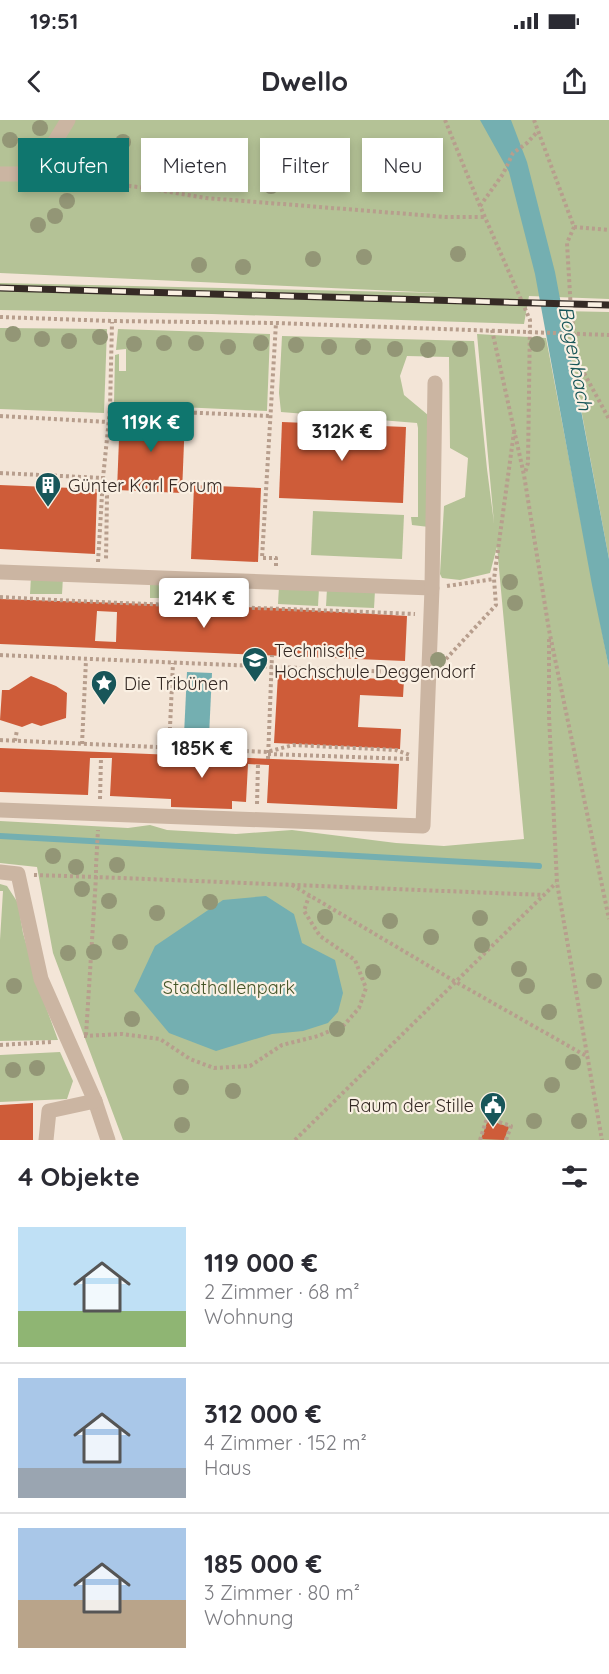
<!DOCTYPE html>
<html lang="de">
<head>
<meta charset="utf-8">
<style>
  :root { --surface:#fff; --page:#f7f7f7; --text:#2b2b33; --muted:#7c7c81; --line:#e1e1e2; --accent:#0f766e }
  body { margin:0; font-family:Quicksand,sans-serif; background:var(--page); color:var(--text); height:100vh; display:flex; flex-direction:column; font-size:22px; white-space:nowrap }
  * { box-sizing:border-box; margin:0 }
  p { font-size:20px; color:var(--muted) }
  .icon { flex:none; width:33px; height:33px; fill:none; stroke:currentColor; stroke-width:2; stroke-linecap:round; stroke-linejoin:round }
  .map { position:relative; height:1020px; overflow:hidden }
  .drawer { display:flex; flex-direction:column; background:var(--surface); flex:1 }
  .drawer>* { flex:none }
  .guide { position:absolute; left:18px; top:18px; width:573px; height:54px; display:flex; gap:12px }
  .price { position:absolute; translate:-50% -51px; padding:0 14px; border-radius:6px; background:#fff; color:#222; font-size:20px; line-height:39px; filter:drop-shadow(0 2px 3px #0008) }
  .price::after { content:''; position:absolute; left:50%; top:36px; width:18px; height:14px; margin-left:-9px; background:inherit; clip-path:polygon(0 0,100% 0,50% 100%) }
  .price.current { background:var(--accent); color:#fff }
  ul { padding:0; list-style:none }
  li { display:flex; align-items:center; gap:18px; height:150px; padding:0 18px }
  li+li { border-top:2px solid var(--line) }
  li span { display:grid; place-items:center; flex:none; width:168px; height:120px; border-radius:0px; color:#555 }
  li>.icon { margin-inline-start:auto }
  span .icon { width:72px; height:72px; fill:#fffc; stroke-width:1 }
  li b { font-size:26px }
  h2 { display:flex; justify-content:space-between; align-items:center; height:72px; padding:0 18px; font-size:26px }
  .chip { padding:0 21px; border-radius:0px; background:var(--surface); box-shadow:0 3px 9px #0003; font-size:21px; line-height:54px }
  .chip.current { background:var(--accent); color:#fff }
  .status { display:flex; justify-content:space-between; align-items:center; height:42px; padding:0 30px; background:var(--surface); direction:ltr }
  .status svg { height:16px; fill:currentColor }
  header { display:flex; justify-content:space-between; align-items:center; height:78px; padding:0 18px; background:var(--surface); font-size:27px; font-weight:800 }
  .map>svg:first-child { display:block }
</style>
</head>
<body>
<div class="status"><b>19:51</b><svg viewBox="0 0 49 12"><path d="M0 12V9h3v3zM5 12V6h3v6zM10 12V3h3v9zM15 12V0h3v12zM26 1h20v11H26zM47 4h2v5h-2z"/></svg></div>
<header><svg class="icon" aria-label="back" viewBox="0 0 24 24"><path d="M15 5l-7 7 7 7"/></svg>Dwello<svg class="icon" aria-label="share" viewBox="0 0 24 24"><path d="M12 15V3M7 8l5-5 5 5M5 13v7h14v-7"/></svg></header>
<div class="map">
<svg width="609" height="1020" viewBox="0 0 609 1020">
  <rect width="100%" height="100%" fill="#f3e5d7"/>
  <g fill="#b4c296">
    <polygon points="0,0 609,0 609,179 529,176 524,204 212,194 0,190 0,163 441,173 0,153"/>
    <polygon points="561,191 609,192 609,439 568,219"/>
    <polygon points="0,208 107,209 104,293 0,289"/>
    <polygon points="118,209 270,214 267,291 114,284 115,235 119,234 119,251 126,251 126,229 116,230"/>
    <polygon points="477,214 546,218 609,548 609,1020 123,1020 53,833 37,747 0,743 0,701 128,708 150,705 167,710 236,714 292,710 396,723 444,726 524,719 497,427 490,453 460,460 442,458 440,454 444,386 465,377 468,338 450,328 449,237 407,236 400,256 404,275 428,295 429,407 412,405 411,397 418,397 418,308 417,303 281,292 279,273 282,216 474,221 487,349 494,403"/>
    <polygon points="313,391 404,395 402,439 311,435"/>
    <polygon points="31,457 63,457 62,474 30,474"/>
    <polygon points="150,461 193,461 193,471 173,471 172,478 150,478"/>
    <polygon points="279,466 319,468 318,486 278,484"/>
    <polygon points="327,469 375,471 374,488 326,486"/>
    <polygon points="0,764 7,766 18,783 23,813 39,868 58,920 0,921 0,820 3,771 0,771"/>
    <polygon points="60,932 73,961 67,979 0,982 0,935"/>
  </g>
  <g fill="#74afb1">
    <polygon points="480,0 511,0 527,42 555,152 609,439 609,548 592,465 535,154 509,52"/>
    <polygon points="187,552 212,553 209,616 184,615"/>
    <polygon points="266,776 294,794 302,823 335,840 343,873 338,892 328,903 303,911 272,914 216,931 169,913 134,871 155,826 223,780"/>
  </g>
  <g fill="none" stroke-linecap="round" stroke-linejoin="round">
    <polyline stroke="#74afb1" stroke-width="6" points="0,716 539,746"/>
  </g>
  <g fill="#ce5c39" fill-rule="evenodd">
    <polygon points="120,294 185,297 182,373 117,370"/>
    <polygon points="282,302 406,307 403,383 279,378"/>
    <polygon points="0,365 97,369 95,434 0,429"/>
    <polygon points="194,365 261,368 258,442 191,439"/>
    <path d="M0,479L274,488L407,496L405,541L0,524ZM97,491L117,492L116,522L95,521Z"/>
    <polygon points="278,554 404,560 403,577 360,575 358,607 401,609 400,629 274,623"/>
    <polygon points="31,556 56,566 67,573 66,598 41,606 32,603 22,607 0,600 2,570 9,570"/>
    <polygon points="0,628 399,644 397,689 267,683 269,645 248,644 246,682 232,681 232,689 171,687 171,679 110,676 112,638 90,638 88,675 0,672"/>
    <polygon points="33,983 33,1020 0,1020 0,985"/>
    <polygon points="488,1000 509,1007 504,1020 481,1019"/>
  </g>
  <g fill="none" stroke-linecap="round" stroke-linejoin="round">
    <g stroke="#b79e8d" stroke-width="4" stroke-dasharray="3 3" stroke-linecap="butt">
      <polyline points="445,0 480,86 530,200 528,343 525,353"/>
      <polyline points="534,0 574,107 567,123 571,191 578,242 609,299"/>
      <polyline points="51,56 146,68 206,78 446,97 485,97"/>
      <polyline points="480,86 503,54 513,33 527,23 538,11"/>
      <polyline points="574,107 609,110"/>
      <polyline points="0,197 112,201 276,203 499,211"/>
      <polyline points="492,210 524,355 549,510 609,799"/>
      <polyline points="110,289 270,296"/>
      <polyline points="0,296 108,302"/>
      <polyline points="0,353 103,358 110,289 112,202"/>
      <polyline points="98,442 103,358 107,376 106,440"/>
      <polyline points="276,446 276,438 262,438 276,203"/>
      <polyline points="447,466 494,459"/>
      <path d="M0,477C138,485 277,488 415,494"/>
      <polyline points="549,519 549,596 557,763 602,1020"/>
      <polyline points="0,535 393,552 414,555"/>
      <polyline points="446,539 496,485 494,459 514,312"/>
      <polyline points="0,620 267,632 293,625 396,630 410,635"/>
      <polyline points="15,621 17,610"/>
      <polyline points="82,624 86,540"/>
      <polyline points="169,628 173,543"/>
      <polyline points="268,634 410,639"/>
      <polyline points="268,639 272,535"/>
      <polyline points="100,679 101,638"/>
      <polyline points="257,684 258,644"/>
      <polyline points="34,755 96,757 96,746 98,710"/>
      <polyline points="292,765 456,862 588,937"/>
      <polyline points="86,915 96,757 544,775"/>
      <polyline points="84,916 122,914 160,919 190,939 214,948 250,946 282,925 318,916 344,905 359,888 366,868 355,840 320,816 304,791 309,776"/>
      <polyline points="0,925 51,922"/>
      <polyline points="295,1020 556,763"/>
      <polyline points="480,1020 487,998 511,1006 506,1020"/>
    </g>
    <g stroke="#cbb5a2" stroke-width="15">
      <polyline points="0,54 35,54 68,0"/>
      <polyline points="0,452 432,468 423,706 0,690"/>
      <polyline points="432,468 435,263"/>
      <polyline points="0,752 18,754 41,859 95,981 108,1020"/>
      <polyline points="46,1020 49,991 95,981"/>
    </g>
    <g stroke="#352a25" stroke-width="7">
      <polyline id="rail" points="0,168 609,185"/>
    </g>
    <use href="#rail" stroke="#faf0e3" stroke-width="4.5" stroke-dasharray="14" stroke-linecap="butt"/>
    <polyline stroke="#b79e8d" stroke-width="4" stroke-dasharray="3 3" stroke-linecap="butt" points="499,211 609,215"/>
  </g>
  <g fill="#939676">
    <circle cx="40" cy="8" r="8"/>
    <circle cx="10" cy="20" r="8"/>
    <circle cx="123" cy="22" r="8"/>
    <circle cx="284" cy="30" r="8"/>
    <circle cx="95" cy="33" r="8"/>
    <circle cx="177" cy="64" r="8"/>
    <circle cx="271" cy="66" r="8"/>
    <circle cx="67" cy="81" r="8"/>
    <circle cx="55" cy="96" r="8"/>
    <circle cx="38" cy="105" r="8"/>
    <circle cx="458" cy="134" r="8"/>
    <circle cx="364" cy="137" r="8"/>
    <circle cx="313" cy="139" r="8"/>
    <circle cx="199" cy="145" r="8"/>
    <circle cx="243" cy="147" r="8"/>
    <circle cx="13" cy="214" r="8"/>
    <circle cx="100" cy="217" r="8"/>
    <circle cx="42" cy="219" r="8"/>
    <circle cx="69" cy="221" r="8"/>
    <circle cx="164" cy="223" r="8"/>
    <circle cx="196" cy="223" r="8"/>
    <circle cx="261" cy="223" r="8"/>
    <circle cx="134" cy="224" r="8"/>
    <circle cx="537" cy="224" r="8"/>
    <circle cx="296" cy="225" r="8"/>
    <circle cx="228" cy="227" r="8"/>
    <circle cx="329" cy="227" r="8"/>
    <circle cx="363" cy="227" r="8"/>
    <circle cx="395" cy="229" r="8"/>
    <circle cx="460" cy="229" r="8"/>
    <circle cx="428" cy="230" r="8"/>
    <circle cx="510" cy="462" r="8"/>
    <circle cx="515" cy="483" r="8"/>
    <circle cx="438" cy="540" r="8"/>
    <circle cx="53" cy="736" r="8"/>
    <circle cx="117" cy="745" r="8"/>
    <circle cx="76" cy="747" r="8"/>
    <circle cx="82" cy="769" r="8"/>
    <circle cx="109" cy="781" r="8"/>
    <circle cx="210" cy="782" r="8"/>
    <circle cx="157" cy="793" r="8"/>
    <circle cx="325" cy="797" r="8"/>
    <circle cx="480" cy="798" r="8"/>
    <circle cx="390" cy="801" r="8"/>
    <circle cx="431" cy="817" r="8"/>
    <circle cx="120" cy="822" r="8"/>
    <circle cx="482" cy="825" r="8"/>
    <circle cx="94" cy="832" r="8"/>
    <circle cx="68" cy="833" r="8"/>
    <circle cx="519" cy="849" r="8"/>
    <circle cx="373" cy="852" r="8"/>
    <circle cx="594" cy="861" r="8"/>
    <circle cx="14" cy="866" r="8"/>
    <circle cx="527" cy="866" r="8"/>
    <circle cx="549" cy="892" r="8"/>
    <circle cx="132" cy="899" r="8"/>
    <circle cx="337" cy="909" r="8"/>
    <circle cx="573" cy="942" r="8"/>
    <circle cx="37" cy="948" r="8"/>
    <circle cx="13" cy="950" r="8"/>
    <circle cx="552" cy="965" r="8"/>
    <circle cx="181" cy="967" r="8"/>
    <circle cx="233" cy="971" r="8"/>
    <circle cx="534" cy="1001" r="8"/>
    <circle cx="579" cy="1001" r="8"/>
    <circle cx="182" cy="1005" r="8"/>
  </g>
  <defs>
    <g id="building-pin" transform="scale(1.35)"><path d="M0 17L-7.5 6A9.5 9.5 0 1 1 7.5 6Z" fill="#185659" stroke="#faf0e3"/><path d="M-4-6H4V6H1V3H-1V6H-4ZM-2.5-4.3h1.7v1.8h-1.7ZM.8-4.3h1.7v1.8H.8ZM-2.5-1h1.7V.8h-1.7ZM.8-1h1.7V.8H.8Z" fill="#fff"/></g>
    <g id="university-pin" transform="scale(1.35)"><path d="M0 17L-7.5 6A9.5 9.5 0 1 1 7.5 6Z" fill="#185659" stroke="#faf0e3"/><path d="M0-5L7-2L0 1L-7-2ZM-4 1L0 2.5L4 1V4Q0 6-4 4Z" fill="#fff"/></g>
    <g id="sight-pin" transform="scale(1.35)"><path d="M0 17L-7.5 6A9.5 9.5 0 1 1 7.5 6Z" fill="#185659" stroke="#faf0e3"/><path d="M0-6L1.8-2.2L6-1.7L2.9 1.2L3.7 5.4L0 3.3L-3.7 5.4L-2.9 1.2L-6-1.7L-1.8-2.2Z" fill="#fff"/></g>
    <g id="civic-pin" transform="scale(1.35)"><path d="M0 17L-7.5 6A9.5 9.5 0 1 1 7.5 6Z" fill="#185659" stroke="#faf0e3"/><path d="M-.6-6.5H3V-4.5H.6V-3L4-1V1h2V6H-6V1h2V-1L-.6-3ZM-1.2 2.5V6h2.4V2.5Z" fill="#fff"/></g>
  </defs>
  <g fill-rule="evenodd">
    <use href="#building-pin" x="48" y="365"/>
    <use href="#university-pin" x="255" y="540"/>
    <use href="#sight-pin" x="104" y="563"/>
    <use href="#civic-pin" x="493" y="985"/>
  </g>
  <g text-anchor="middle" dominant-baseline="central" stroke-width="4.5" stroke-linejoin="round" paint-order="stroke">
    <g font-size="18" fill="#352a25" stroke="#faf0e3" text-anchor="start">
      <text x="68" y="365">Günter Karl Forum</text>
      <text x="274" y="530">Technische<tspan x="274" dy="21">Hochschule Deggendorf</tspan></text>
      <text x="124" y="563">Die Tribünen</text>
      <text x="474" y="985" text-anchor="end">Raum der Stille</text>
    </g>
    <g font-size="18" fill="#455527" stroke="#faf0e3">
      <text x="229" y="867">Stadthallenpark</text>
    </g>
    <g font-size="20" font-style="italic" fill="#185659" stroke="#faf0e3">
      <text transform="translate(576 238) rotate(79)">Bogenbach</text>
    </g>
  </g>
</svg>
<b class="price current" style="left:151px;top:333px">119K €</b>
<b class="price" style="left:342px;top:342px">312K €</b>
<b class="price" style="left:204px;top:509px">214K €</b>
<b class="price" style="left:202px;top:659px">185K €</b>
<div class="guide">
<a class="chip current">Kaufen</a>
<a class="chip">Mieten</a>
<a class="chip">Filter</a>
<a class="chip">Neu</a>
</div>
</div>
<section class="drawer">
<h2>4 Objekte<svg class="icon" aria-label="filters" viewBox="0 0 24 24"><path d="M4 7h16M4 17h16"/><circle cx="9" cy="7" r="2"/><circle cx="15" cy="17" r="2"/></svg></h2>
<ul>
<li><span style="background:linear-gradient(#bfe0f5 70%,#8fb573 0)"><svg class="icon" aria-label="home" viewBox="0 0 24 24"><path d="M3 11l9-7 9 7M6 9v11h12V9"/></svg></span><div><b>119 000 €</b><p>2 Zimmer · 68 m²</p><p>Wohnung</p></div></li>
<li><span style="background:linear-gradient(#a9c7e8 75%,#9aa5b1 0)"><svg class="icon" aria-label="home" viewBox="0 0 24 24"><path d="M3 11l9-7 9 7M6 9v11h12V9"/></svg></span><div><b>312 000 €</b><p>4 Zimmer · 152 m²</p><p>Haus</p></div></li>
<li><span style="background:linear-gradient(#a9c7e8 60%,#b9a48a 0)"><svg class="icon" aria-label="home" viewBox="0 0 24 24"><path d="M3 11l9-7 9 7M6 9v11h12V9"/></svg></span><div><b>185 000 €</b><p>3 Zimmer · 80 m²</p><p>Wohnung</p></div></li>
</ul>
</section>
</body>
</html>
